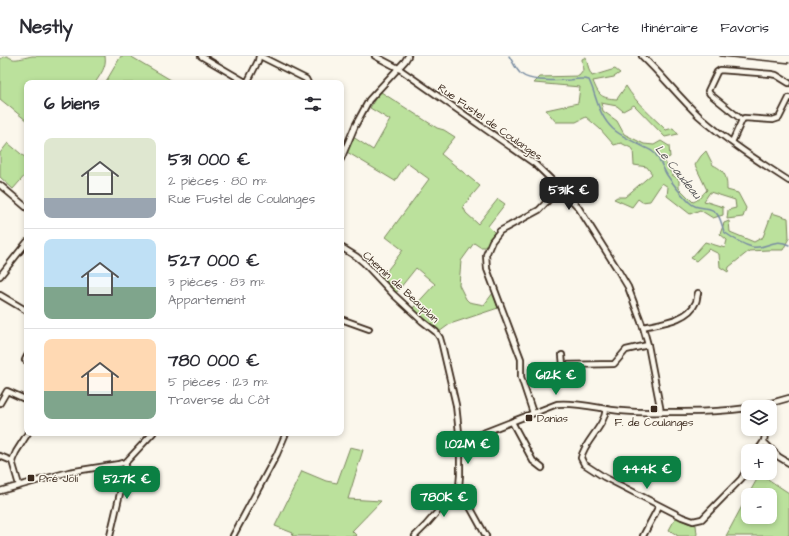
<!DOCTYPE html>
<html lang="fr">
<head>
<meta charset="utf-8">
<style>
  :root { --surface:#fff; --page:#f2f2f3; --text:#2b2b33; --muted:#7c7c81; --line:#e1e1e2; --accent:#0b8043 }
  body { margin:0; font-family:"Architects Daughter",sans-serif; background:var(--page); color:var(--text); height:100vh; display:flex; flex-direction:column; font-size:15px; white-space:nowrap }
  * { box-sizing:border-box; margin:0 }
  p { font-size:13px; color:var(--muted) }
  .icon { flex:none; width:22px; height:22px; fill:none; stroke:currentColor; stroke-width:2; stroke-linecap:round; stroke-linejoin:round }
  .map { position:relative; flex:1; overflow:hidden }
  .side { position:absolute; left:24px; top:24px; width:320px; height:356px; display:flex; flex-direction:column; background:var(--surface); border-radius:8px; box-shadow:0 2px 6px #0003 }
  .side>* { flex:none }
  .controls { position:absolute; left:741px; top:344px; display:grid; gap:8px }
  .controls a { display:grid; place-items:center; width:36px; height:36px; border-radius:8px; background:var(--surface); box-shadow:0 2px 6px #0003; font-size:20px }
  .price { position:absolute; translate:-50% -34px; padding:0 9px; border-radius:8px; background:var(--accent); color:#fff; font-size:13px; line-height:26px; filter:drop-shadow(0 1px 2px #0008) }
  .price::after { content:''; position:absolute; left:50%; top:24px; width:12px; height:9px; margin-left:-6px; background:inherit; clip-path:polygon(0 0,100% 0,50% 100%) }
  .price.selected { background:#222; color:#fff }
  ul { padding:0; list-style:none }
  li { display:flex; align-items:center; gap:12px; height:100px; padding:0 20px }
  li+li { border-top:1px solid var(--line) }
  li span { display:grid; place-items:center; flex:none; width:112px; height:80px; border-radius:8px; color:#555 }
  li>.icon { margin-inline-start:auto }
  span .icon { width:48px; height:48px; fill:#fffc; stroke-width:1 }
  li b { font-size:17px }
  h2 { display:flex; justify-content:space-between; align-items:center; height:48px; padding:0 20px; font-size:17px }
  header { display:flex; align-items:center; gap:24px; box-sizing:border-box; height:56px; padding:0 20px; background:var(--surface); border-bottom:1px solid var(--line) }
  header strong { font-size:19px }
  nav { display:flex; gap:22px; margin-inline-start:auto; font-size:14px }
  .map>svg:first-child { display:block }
</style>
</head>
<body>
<header>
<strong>Nestly</strong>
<nav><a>Carte</a><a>Itinéraire</a><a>Favoris</a></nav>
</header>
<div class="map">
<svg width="789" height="480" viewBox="0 0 789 480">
  <rect width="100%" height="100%" fill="#fbf7ec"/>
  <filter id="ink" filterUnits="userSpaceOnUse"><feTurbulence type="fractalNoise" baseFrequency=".025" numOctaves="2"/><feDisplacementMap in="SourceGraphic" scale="8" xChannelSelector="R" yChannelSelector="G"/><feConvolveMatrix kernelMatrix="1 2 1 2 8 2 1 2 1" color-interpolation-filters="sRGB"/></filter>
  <g filter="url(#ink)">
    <g fill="#bbe19c" stroke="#7b865d">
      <path d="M6,0C8,0 10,2 13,3C17,4 27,1 32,0H105C107,11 100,19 95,27H27V65L0,43V3Z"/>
      <polygon points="121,0 130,0 176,27 105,27"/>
      <path d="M586,1L589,14L592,20L615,13L620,17L614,21L593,25C599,40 601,42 617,43L626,30C637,48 651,59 666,74L673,72L678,78L665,81L634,49L623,55L617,50L601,47L603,55L617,65L624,78L644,88L654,89L661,85L669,90L670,101L664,104L672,119L679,123V132L693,146C701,143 701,139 707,134L695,109L701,100L706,95L713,109C726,115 727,122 727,134L738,137L746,152L743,161L727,163L728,154L736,152L735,144L710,136L704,145L723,151V159L713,162L700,154L690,158L667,140L668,131L662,127L650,145L642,146L638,143L632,151L614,143L617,141H625L652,118L647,111L634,109L633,93L621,87L614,89L600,73L586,61L576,66H556L546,54L578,47L580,31L534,27L540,21L579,20L583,15L582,3Z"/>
      <polygon points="381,36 437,72 444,74 455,81 441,98 480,130 463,150 466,157 478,168 498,143 505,148 488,170 495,177 486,191 480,191 474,187 461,205 459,229 466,243 469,246 484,249 493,237 498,252 450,268 439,276 412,253 435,228 416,212 396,237 382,221 403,194 386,181 429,123 407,107 395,125 347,96 353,81 373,94 390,64 370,52 376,41"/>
      <polygon points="8,87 27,103 27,117 13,133 0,121 0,97"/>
      <polygon points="772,157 788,162 789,182 783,194 768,194 749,195 729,211 728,216 720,211 719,198 709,193 696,205 691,202 705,186 725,192 727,184 720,178 724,167 729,165 730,176 754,186 763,181"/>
      <polygon points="350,391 363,394 348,443 381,445 352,475 357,480 292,480 293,477 275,470 302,415 326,425 337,427"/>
      <polygon points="760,418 789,437 789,480 726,480 748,439 748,461 770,461 770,439 748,439"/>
      <polygon points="676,461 688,467 696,469 697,478 696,480 677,480 677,479 669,474"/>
    </g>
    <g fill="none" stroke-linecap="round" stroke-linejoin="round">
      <path stroke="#788ca2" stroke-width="1.5" d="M509,0C513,6 516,14 521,18C532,27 557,24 570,24C577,23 583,22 589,24C597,41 598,59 613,73C621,80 632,85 642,90C645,92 650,93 653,96C659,100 663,113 667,119C673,128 681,138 689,146C694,151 698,151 705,152C719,153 721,165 724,176C731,181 744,189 752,191C765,194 774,181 789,189"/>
      <g stroke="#3b2a1e" stroke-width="8">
        <g id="street">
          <polyline points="201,0 247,27 258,5 259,0"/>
          <polyline points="260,0 306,23 308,27"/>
          <polyline points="375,0 398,12 535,108 560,132 578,151 616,211 628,231 643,271 648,289 661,356"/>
          <path d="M642,0C662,19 679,41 699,60C727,85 758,105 789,125"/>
          <polyline points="742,64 710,38 708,35 717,16 720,14 771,18 776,19 789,27"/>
          <polyline points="742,64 744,62 773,64 779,62 789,42"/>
          <polyline points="732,86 742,64"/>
          <polyline points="341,103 355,70 369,44 405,5 408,0"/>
          <polyline points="0,129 27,152"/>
          <polyline points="341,191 357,201 364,207 393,238 422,265 436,276 440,282 442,289 456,349 460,386 460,419 459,431"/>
          <polyline points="0,220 27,186"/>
          <polyline points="0,239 27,255"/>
          <polyline points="341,263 369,273"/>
          <path d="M643,271C660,267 688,265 696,246C697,244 697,240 698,237"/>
          <polyline points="562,299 563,309 614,308 626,294 648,289"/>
          <polyline points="27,300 25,304 27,305"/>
          <polyline points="0,347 7,335 27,344"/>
          <polyline points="757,351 789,342"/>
          <path d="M606,353C604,372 585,384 581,402L584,408L604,421L682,461L693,465L702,463L741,423L748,412"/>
          <polyline points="533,357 521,321 521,303 487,213 486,199 492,185 500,175 539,154 560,132"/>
          <polyline points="512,366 533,405 542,412"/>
          <path d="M460,386L557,348C579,346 600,353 621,355C642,357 663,356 683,356C705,356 726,355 748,352"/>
          <polyline points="764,386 779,401 789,407"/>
          <path d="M757,395C764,386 766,384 764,373"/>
          <polyline points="0,400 12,405"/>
          <polyline points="19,429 12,405 16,396 28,377"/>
          <polyline points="459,431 486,480"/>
          <polyline points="0,435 69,416 119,408 126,406"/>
          <polyline points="110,480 125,416 126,406 153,377"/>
          <polyline points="233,480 277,398 286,377"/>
          <polyline points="415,480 426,469 459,431"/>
          <polyline points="643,480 659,450"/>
        </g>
      </g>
      <use href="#street" stroke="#fbf7ec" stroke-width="4.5"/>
      <polyline stroke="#3b2a1e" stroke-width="1.5" points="720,0 789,7"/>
    </g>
  </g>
  <g fill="#3b2a1e" stroke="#fbf7ec" stroke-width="1.5">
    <rect x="650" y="349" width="8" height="8" rx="2"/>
    <rect x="525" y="358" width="8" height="8" rx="2"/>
    <rect x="27" y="418" width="8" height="8" rx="2"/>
  </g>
  <g text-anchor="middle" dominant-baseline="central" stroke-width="3" stroke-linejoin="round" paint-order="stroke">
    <g font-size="11" fill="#3b2a1e" stroke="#fbf7ec">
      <text transform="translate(490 66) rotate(35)">Rue Fustel de Coulanges</text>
      <text transform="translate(401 231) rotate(43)">Chemin de Beauplan</text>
    </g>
    <g font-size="11" fill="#3b2a1e" stroke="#fbf7ec" text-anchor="start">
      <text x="537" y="362">Danias</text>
      <text x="654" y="366" text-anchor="middle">F. de Coulanges</text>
      <text x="39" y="422">Pré Joli</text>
    </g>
    <g font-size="12" font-style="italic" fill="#545355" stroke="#fbf7ec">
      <text transform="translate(678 116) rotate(51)">Le Caudeau</text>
    </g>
  </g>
</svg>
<div class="controls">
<a><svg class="icon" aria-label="layers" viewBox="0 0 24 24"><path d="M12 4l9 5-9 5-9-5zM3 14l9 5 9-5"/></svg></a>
<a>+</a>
<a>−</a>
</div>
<b class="price selected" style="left:569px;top:155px">531K €</b>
<b class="price" style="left:556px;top:340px">612K €</b>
<b class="price" style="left:468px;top:409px">1.02M €</b>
<b class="price" style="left:647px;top:434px">444K €</b>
<b class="price" style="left:127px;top:444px">527K €</b>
<b class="price" style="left:444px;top:462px">780K €</b>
<section class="side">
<h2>6 biens<svg class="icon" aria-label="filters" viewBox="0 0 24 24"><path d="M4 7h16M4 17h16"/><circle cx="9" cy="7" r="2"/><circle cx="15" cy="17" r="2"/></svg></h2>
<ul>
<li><span style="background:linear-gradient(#dfe7d0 75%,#9aa5b1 0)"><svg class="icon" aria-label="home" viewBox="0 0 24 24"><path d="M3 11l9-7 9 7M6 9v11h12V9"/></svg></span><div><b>531 000 €</b><p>2 pièces · 80 m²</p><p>Rue Fustel de Coulanges</p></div></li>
<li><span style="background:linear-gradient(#bfe0f5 60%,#7fa58c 0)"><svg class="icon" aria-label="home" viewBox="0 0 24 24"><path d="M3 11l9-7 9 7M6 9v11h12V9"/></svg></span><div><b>527 000 €</b><p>3 pièces · 83 m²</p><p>Appartement</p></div></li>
<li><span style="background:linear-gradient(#ffd9b3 65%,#7fa58c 0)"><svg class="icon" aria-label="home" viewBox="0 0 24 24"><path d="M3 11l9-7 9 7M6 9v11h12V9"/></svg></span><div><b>780 000 €</b><p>5 pièces · 123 m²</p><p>Traverse du Côt</p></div></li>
</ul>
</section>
</div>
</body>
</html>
